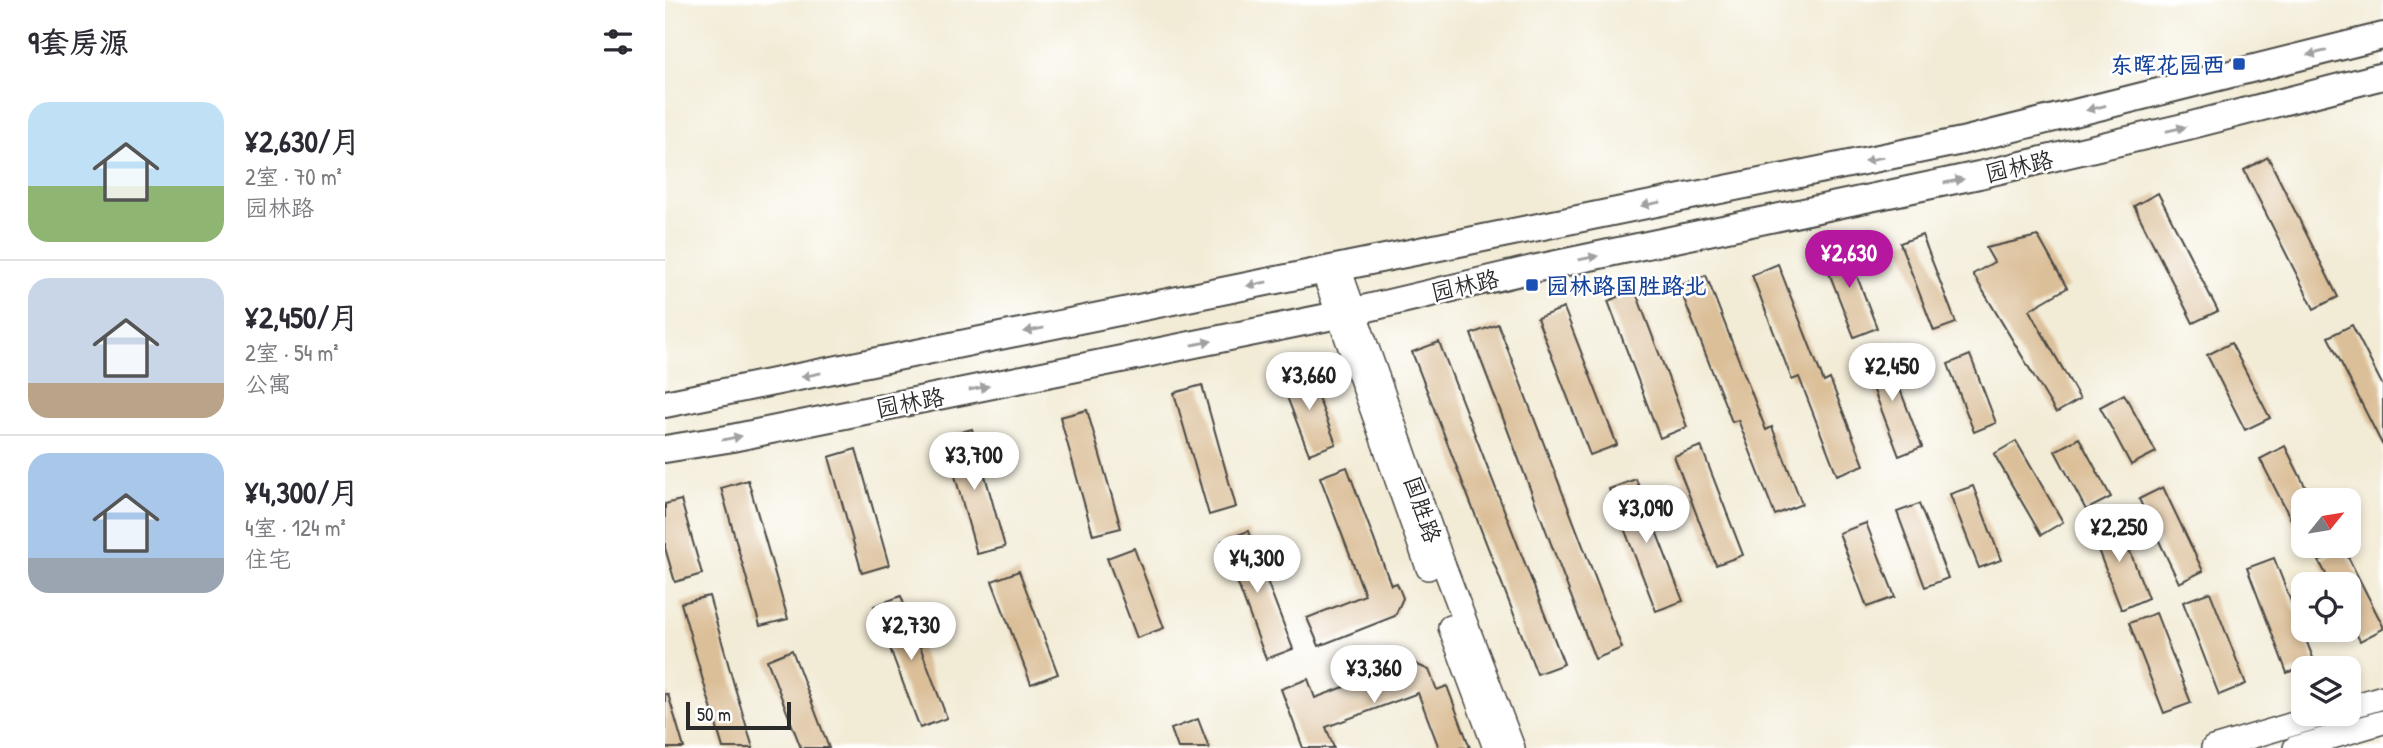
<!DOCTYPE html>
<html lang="zh">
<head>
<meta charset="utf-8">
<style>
  :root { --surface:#fff; --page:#f2f2f3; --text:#2b2b33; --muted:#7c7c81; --line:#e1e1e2; --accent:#b5179e }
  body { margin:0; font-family:"Patrick Hand","LXGW WenKai TC",sans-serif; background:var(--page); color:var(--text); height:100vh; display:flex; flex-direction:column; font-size:26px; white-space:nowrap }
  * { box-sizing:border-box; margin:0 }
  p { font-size:23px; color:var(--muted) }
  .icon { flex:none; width:38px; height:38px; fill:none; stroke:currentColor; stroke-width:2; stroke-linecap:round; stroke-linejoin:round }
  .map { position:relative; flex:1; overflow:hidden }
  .sheet { display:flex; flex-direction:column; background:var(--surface); width:665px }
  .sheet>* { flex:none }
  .needle { width:46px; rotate:60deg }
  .tools { position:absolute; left:1626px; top:488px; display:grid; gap:14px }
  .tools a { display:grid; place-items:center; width:70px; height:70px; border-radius:14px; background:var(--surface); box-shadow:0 4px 10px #0003; font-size:35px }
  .scale { position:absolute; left:21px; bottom:18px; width:105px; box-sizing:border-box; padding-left:7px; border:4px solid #2b2b2b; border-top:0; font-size:19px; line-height:24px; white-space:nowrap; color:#2b2b2b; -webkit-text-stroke:5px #fff; paint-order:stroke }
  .price { position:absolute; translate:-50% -60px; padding:0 16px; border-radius:24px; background:#fff; color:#222; font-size:23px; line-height:46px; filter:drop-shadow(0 2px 4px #0008) }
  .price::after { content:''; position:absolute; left:50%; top:42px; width:21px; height:16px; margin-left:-10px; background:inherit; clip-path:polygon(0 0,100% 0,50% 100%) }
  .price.on { background:var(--accent); color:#fff }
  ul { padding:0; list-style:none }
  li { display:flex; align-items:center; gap:21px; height:175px; padding:0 28px }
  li+li { border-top:2px solid var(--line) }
  li span { display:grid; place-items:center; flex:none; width:196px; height:140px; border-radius:21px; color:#555 }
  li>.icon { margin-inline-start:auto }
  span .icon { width:84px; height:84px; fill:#fffc; stroke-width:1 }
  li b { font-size:30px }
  h2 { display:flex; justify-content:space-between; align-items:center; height:84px; padding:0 28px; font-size:30px }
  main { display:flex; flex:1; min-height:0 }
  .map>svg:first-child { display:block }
</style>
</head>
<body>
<main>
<section class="sheet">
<h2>9套房源<svg class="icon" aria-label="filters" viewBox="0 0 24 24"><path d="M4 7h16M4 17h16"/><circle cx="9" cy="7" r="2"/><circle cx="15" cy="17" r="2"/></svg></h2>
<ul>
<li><span style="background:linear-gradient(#bfe0f5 60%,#8fb573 0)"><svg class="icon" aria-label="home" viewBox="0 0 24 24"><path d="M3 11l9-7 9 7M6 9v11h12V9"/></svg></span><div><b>¥2,630/月</b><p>2室 · 70 m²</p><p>园林路</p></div></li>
<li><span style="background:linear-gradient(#c9d6e8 75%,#b9a48a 0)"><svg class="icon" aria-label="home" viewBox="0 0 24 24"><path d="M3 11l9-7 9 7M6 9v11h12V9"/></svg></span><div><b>¥2,450/月</b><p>2室 · 54 m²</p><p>公寓</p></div></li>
<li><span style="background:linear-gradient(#a9c7e8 75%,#9aa5b1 0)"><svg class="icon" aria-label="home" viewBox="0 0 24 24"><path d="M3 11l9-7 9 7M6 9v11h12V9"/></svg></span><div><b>¥4,300/月</b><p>4室 · 124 m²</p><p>住宅</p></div></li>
</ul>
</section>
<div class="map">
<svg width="1718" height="748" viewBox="0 0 1718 748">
  <rect width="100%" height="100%" fill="#fff"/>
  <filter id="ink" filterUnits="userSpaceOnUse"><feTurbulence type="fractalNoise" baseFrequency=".0143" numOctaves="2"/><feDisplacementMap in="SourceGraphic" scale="14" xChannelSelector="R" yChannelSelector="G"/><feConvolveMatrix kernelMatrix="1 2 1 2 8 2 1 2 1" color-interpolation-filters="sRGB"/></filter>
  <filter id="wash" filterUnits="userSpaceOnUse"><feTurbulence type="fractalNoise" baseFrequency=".00686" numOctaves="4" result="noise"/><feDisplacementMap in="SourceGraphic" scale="28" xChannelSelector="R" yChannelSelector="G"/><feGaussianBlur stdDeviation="1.57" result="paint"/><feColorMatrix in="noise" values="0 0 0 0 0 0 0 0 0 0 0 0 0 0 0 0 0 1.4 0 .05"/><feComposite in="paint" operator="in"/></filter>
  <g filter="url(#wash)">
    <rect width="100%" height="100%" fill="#f2ebd5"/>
    <g id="blocks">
      <g fill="#dbbf99">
        <polygon points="1603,157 1673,297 1649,309 1579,170"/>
        <polygon points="1493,193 1553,311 1528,323 1469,206"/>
        <polygon points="1257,235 1291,323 1269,331 1235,243"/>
        <polygon points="1373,236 1402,288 1364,310 1415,399 1391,413 1308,274 1329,262 1321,248"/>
        <polygon points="1179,243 1212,328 1189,337 1156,252"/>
        <polygon points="1113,264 1159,382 1165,379 1199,465 1172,475 1134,377 1127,380 1087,275"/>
        <polygon points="1041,275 1101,430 1107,427 1137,504 1110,515 1073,420 1067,422 1014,286"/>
        <polygon points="970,290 1022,427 995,438 943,301"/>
        <polygon points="899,308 952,445 925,455 872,318"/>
        <polygon points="833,324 957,648 930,659 806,334"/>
        <polygon points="1687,325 1718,386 1718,446 1663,337"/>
        <polygon points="774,342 899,664 872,674 747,352"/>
        <polygon points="1566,343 1605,418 1580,430 1542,355"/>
        <polygon points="1220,350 1257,447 1234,456 1197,359"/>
        <polygon points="1305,355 1331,423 1309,432 1283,364"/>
        <polygon points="643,371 671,444 644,454 616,381"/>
        <polygon points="537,385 571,507 544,515 509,393"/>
        <polygon points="1459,394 1491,452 1466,465 1435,407"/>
        <polygon points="422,410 456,528 428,535 395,417"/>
        <polygon points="307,429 340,547 312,554 279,437"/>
        <polygon points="1414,438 1446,497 1421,510 1390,451"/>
        <polygon points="1351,441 1398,522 1376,535 1329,454"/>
        <polygon points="1036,446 1078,555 1051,565 1009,456"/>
        <polygon points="1620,446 1647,500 1638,500 1638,543 1595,459"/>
        <polygon points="191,449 224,565 197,573 164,457"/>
        <polygon points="682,467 726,585 732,583 738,598 730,616 654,646 642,618 700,595 655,477"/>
        <polygon points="971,479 1018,601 991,611 944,489"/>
        <polygon points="83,480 123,619 95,626 56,488"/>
        <polygon points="1308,486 1336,560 1314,568 1285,494"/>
        <polygon points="1498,487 1538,571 1514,583 1474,499"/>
        <polygon points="16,500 37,574 10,582 0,548 0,504"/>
        <polygon points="1254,504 1283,578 1260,587 1232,512"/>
        <polygon points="1452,518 1483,598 1458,609 1456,609 1425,529"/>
        <polygon points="1201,523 1230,597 1202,607 1174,533"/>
        <polygon points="583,531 628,649 601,659 557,541"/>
        <polygon points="469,548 499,628 472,638 442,558"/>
        <polygon points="1679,549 1718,626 1718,629 1695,641 1684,619 1684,584 1666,584 1654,561"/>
        <polygon points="1609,558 1650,663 1622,673 1582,568"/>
        <polygon points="354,571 393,674 366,684 327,581"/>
        <polygon points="1545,592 1581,684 1554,695 1518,602"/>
        <polygon points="44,596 70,688 88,748 58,748 37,677 16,603"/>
        <polygon points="236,596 282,718 255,728 209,606"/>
        <polygon points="1491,613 1526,703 1499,713 1464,623"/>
        <polygon points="127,650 164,748 136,748 102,660"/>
        <polygon points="746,662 764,670 772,690 782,686 805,748 774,748 753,693 661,727 669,748 638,748 616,689 643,679 650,698"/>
        <polygon points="0,694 3,694 19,748 0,748"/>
        <polygon points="533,719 544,748 513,748 506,729"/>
      </g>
    </g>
  </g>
  <g filter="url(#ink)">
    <use href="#blocks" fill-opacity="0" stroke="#494844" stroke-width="2"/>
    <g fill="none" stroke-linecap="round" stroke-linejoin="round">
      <g stroke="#494844" stroke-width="26">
        <g id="secondary">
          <polyline points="674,268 776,558 848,748"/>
          <polyline points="658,271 763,568"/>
          <polyline points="785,627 830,748"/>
          <polyline points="1684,707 1718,697"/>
          <polyline points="1548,748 1662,714"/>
          <polyline points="1630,748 1718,722"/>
        </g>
      </g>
      <g stroke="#494844" stroke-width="30">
        <g id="primary">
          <polyline points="0,404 1297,141 1718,36"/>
          <polyline points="0,449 62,439 673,315 868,269 1314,175 1523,126 1718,76"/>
        </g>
      </g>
      <use href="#secondary" stroke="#fff" stroke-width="23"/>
      <use href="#primary" stroke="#fff" stroke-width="26"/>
    </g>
    <defs><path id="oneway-solid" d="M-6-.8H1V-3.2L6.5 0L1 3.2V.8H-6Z" transform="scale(1.75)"/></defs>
    <g fill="#a0a0a0">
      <use href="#oneway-solid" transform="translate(1652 53) rotate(166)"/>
      <use href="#oneway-solid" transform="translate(1431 108) rotate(166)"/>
      <use href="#oneway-solid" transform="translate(1511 129) rotate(-13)"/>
      <use href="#oneway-solid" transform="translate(1209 159) rotate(168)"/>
      <use href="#oneway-solid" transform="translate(1289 181) rotate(-12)"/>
      <use href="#oneway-solid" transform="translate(986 204) rotate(168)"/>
      <use href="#oneway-solid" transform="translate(923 258) rotate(-12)"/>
      <use href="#oneway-solid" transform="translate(592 284) rotate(169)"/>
      <use href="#oneway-solid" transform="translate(369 330) rotate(169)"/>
      <use href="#oneway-solid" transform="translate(537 343) rotate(-11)"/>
      <use href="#oneway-solid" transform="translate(146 375) rotate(169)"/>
      <use href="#oneway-solid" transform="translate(314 388) rotate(-11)"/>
      <use href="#oneway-solid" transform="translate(67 438) rotate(-11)"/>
    </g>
  </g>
  <g fill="#1a4fb4" stroke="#fff" stroke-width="2.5">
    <rect x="1567" y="57" width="14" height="14" rx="3.5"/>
    <rect x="860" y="278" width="14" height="14" rx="3.5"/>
  </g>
  <g text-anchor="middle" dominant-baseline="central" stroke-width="5" stroke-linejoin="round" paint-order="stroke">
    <g font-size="23" font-weight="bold" fill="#164399" stroke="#fff" text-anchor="end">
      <text x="1560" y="64">东晖花园西</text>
      <text x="881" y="285" text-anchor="start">园林路国胜路北</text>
    </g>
    <g font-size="23" fill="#2b2b2b" stroke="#fff">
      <text transform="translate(1354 166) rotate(-13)">园林路</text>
      <text transform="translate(800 285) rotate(-13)">园林路</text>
      <text transform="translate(245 402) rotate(-11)">园林路</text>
      <text transform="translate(758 509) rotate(71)">国胜路</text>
    </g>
  </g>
</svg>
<div class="tools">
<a><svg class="needle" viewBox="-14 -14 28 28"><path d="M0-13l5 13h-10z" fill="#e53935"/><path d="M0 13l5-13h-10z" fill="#7c7c81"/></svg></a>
<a><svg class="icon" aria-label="locate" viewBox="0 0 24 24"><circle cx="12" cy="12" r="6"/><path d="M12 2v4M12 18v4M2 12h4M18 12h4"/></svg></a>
<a><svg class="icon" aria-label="layers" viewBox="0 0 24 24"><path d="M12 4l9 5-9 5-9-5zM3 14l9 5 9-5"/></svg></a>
</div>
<div class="scale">50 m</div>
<b class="price on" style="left:1184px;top:290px">¥2,630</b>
<b class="price" style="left:1227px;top:403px">¥2,450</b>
<b class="price" style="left:644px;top:412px">¥3,660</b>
<b class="price" style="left:309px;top:492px">¥3,700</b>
<b class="price" style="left:981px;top:545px">¥3,090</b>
<b class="price" style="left:1454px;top:564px">¥2,250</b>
<b class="price" style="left:592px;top:595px">¥4,300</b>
<b class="price" style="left:246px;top:662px">¥2,730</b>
<b class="price" style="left:709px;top:705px">¥3,360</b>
</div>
</main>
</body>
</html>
